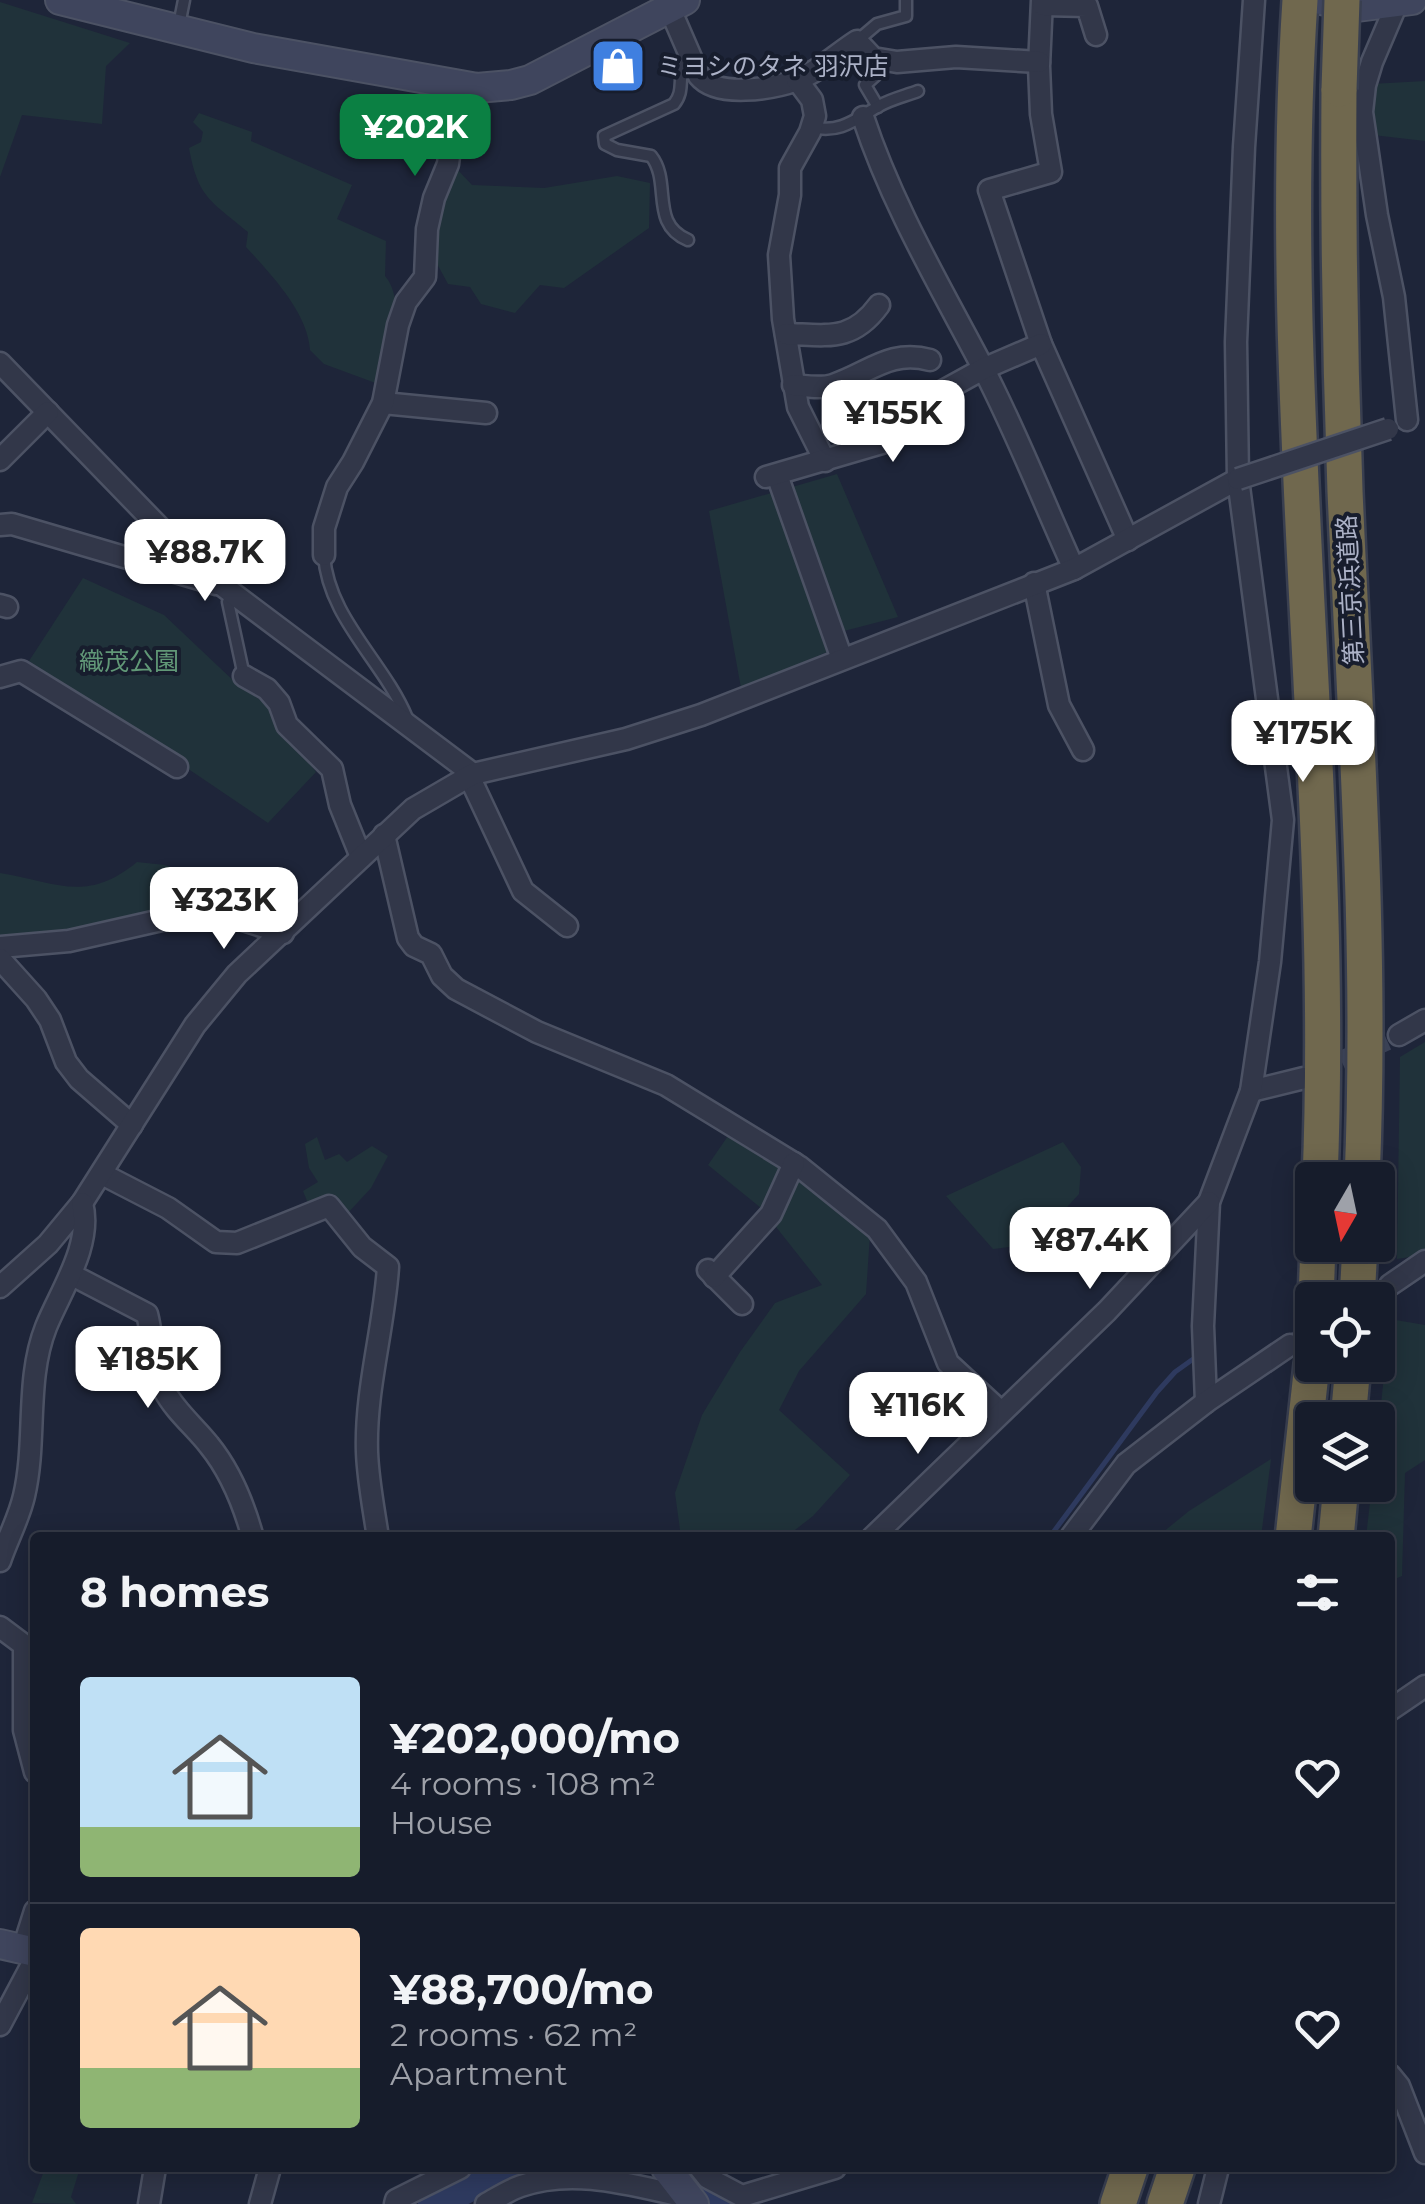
<!DOCTYPE html>
<html lang="en">
<head>
<meta charset="utf-8">
<style>
  :root { --surface:#161c2b; --page:#232937; --text:#f1f3f6; --muted:#9ea1a9; --line:#353a47; --accent:#0b8043 }
  body { margin:0; font-family:Montserrat,"Noto Sans JP",sans-serif; background:var(--page); color:var(--text); height:100vh; display:flex; flex-direction:column; font-size:38px; white-space:nowrap }
  * { box-sizing:border-box; margin:0 }
  p { font-size:32px; color:var(--muted) }
  .icon { flex:none; width:55px; height:55px; fill:none; stroke:currentColor; stroke-width:2; stroke-linecap:round; stroke-linejoin:round }
  .map { position:relative; flex:1; overflow:hidden }
  .side { position:absolute; left:30px; top:1532px; width:1365px; height:640px; display:flex; flex-direction:column; background:var(--surface); border-radius:10px; box-shadow:0 5px 25px #0003,0 0 0 2px var(--line) }
  .side>* { flex:none }
  .needle { width:65px; rotate:189deg }
  .controls { position:absolute; left:1295px; top:1162px; display:grid; gap:20px }
  .controls a { display:grid; place-items:center; width:100px; height:100px; border-radius:10px; background:var(--surface); box-shadow:0 5px 25px #0003,0 0 0 2px var(--line); font-size:50px }
  .price { position:absolute; translate:-50% -85px; padding:0 22px; border-radius:20px; background:#fff; color:#222; font-size:32px; line-height:65px; filter:drop-shadow(0 2px 5px #0008) }
  .price::after { content:''; position:absolute; left:50%; top:60px; width:30px; height:22px; margin-left:-15px; background:inherit; clip-path:polygon(0 0,100% 0,50% 100%) }
  .price.active { background:var(--accent); color:#fff }
  ul { padding:0; list-style:none }
  li { display:flex; align-items:center; gap:30px; height:250px; padding:0 50px }
  li+li { border-top:2px solid var(--line) }
  li span { display:grid; place-items:center; flex:none; width:280px; height:200px; border-radius:10px; color:#555 }
  li>.icon { margin-inline-start:auto }
  span .icon { width:120px; height:120px; fill:#fffc; stroke-width:1 }
  li b { font-size:42px }
  h2 { display:flex; justify-content:space-between; align-items:center; height:120px; padding:0 50px; font-size:42px }
  .map>svg:first-child { display:block }
</style>
</head>
<body>
<div class="map">
<svg width="1425" height="2204" viewBox="0 0 1425 2204">
  <rect width="100%" height="100%" fill="#1e2539"/>
  <g fill="#20323a">
    <polygon points="0,2 130,43 106,66 102,124 22,115 0,177"/>
    <polygon points="1425,81 1425,141 1373,135 1369,109 1371,84"/>
    <path d="M199,113L252,132L251,141L352,185L337,219L386,241L385,276C408,303 387,353 381,385L324,364L310,350C308,313 271,274 246,247L248,232C211,201 198,198 189,148L201,142L203,132L193,122Z"/>
    <polygon points="454,166 472,185 544,188 617,176 650,183 649,228 564,288 540,285 515,313 481,304 470,287 448,284 435,260 437,219"/>
    <polygon points="837,474 898,617 844,631 832,650 741,688 709,511"/>
    <polygon points="83,578 164,615 238,685 270,706 276,721 316,772 268,823 29,661"/>
    <path d="M137,862L165,865L222,886L227,910L69,936L0,941V873C56,882 86,904 137,862Z"/>
    <polygon points="1425,1042 1425,1248 1410,1257 1397,1259 1400,1057"/>
    <polygon points="728,1136 781,1164 870,1234 866,1294 799,1371 779,1410 850,1475 813,1516 786,1537 681,1537 675,1493 702,1415 740,1352 775,1303 822,1285 761,1208 708,1165"/>
    <polygon points="317,1137 325,1160 339,1154 347,1162 372,1146 388,1156 371,1188 346,1215 310,1208 303,1191 318,1182 309,1168 305,1144"/>
    <polygon points="1063,1142 1081,1167 1079,1194 1033,1244 993,1249 946,1196"/>
    <polygon points="1390,1319 1425,1325 1425,1460 1405,1473 1402,1576 1390,1581 1390,1538 1366,1537 1372,1485 1378,1485 1378,1432"/>
    <polygon points="1271,1459 1261,1537 1157,1537 1189,1511"/>
    <polygon points="45,2168 80,2168 71,2197 76,2204 32,2203"/>
  </g>
  <g fill="none" stroke-linecap="round" stroke-linejoin="round">
    <polyline stroke="#2e3a5f" stroke-width="5" points="1049,1538 1157,1392 1175,1372 1196,1357"/>
    <g stroke="#2e3a5f" stroke-width="32">
      <polyline points="688,2168 723,2204"/>
      <polyline points="434,2204 503,2168"/>
    </g>
    <g stroke="#3a4155" stroke-width="20" stroke-dasharray="20 10" stroke-linecap="butt">
      <polyline points="1314,1073 1399,1035"/>
      <polyline points="1290,1345 1312,1332"/>
    </g>
    <g stroke="#4c5264" stroke-width="15">
      <g id="lane">
        <polyline points="179,25 184,0"/>
        <polyline points="857,41 877,24 906,16 906,0"/>
        <polyline points="874,66 883,69 865,85 878,107"/>
        <path d="M812,127C840,134 856,119 879,106C891,99 905,96 918,91"/>
        <path d="M688,240C649,224 672,182 651,156L617,150L605,144L604,136L674,104C687,88 674,75 690,58"/>
        <path d="M324,555C328,618 384,662 407,718"/>
        <polyline points="233,594 228,602 244,676"/>
      </g>
    </g>
    <g stroke="#4c5264" stroke-width="25">
      <g id="street">
        <polyline points="1042,0 1039,66 1041,114 1051,172 989,190 1041,344 1128,540"/>
        <polyline points="1398,1 1372,62 1365,85 1362,112 1377,215 1394,297 1407,420"/>
        <polyline points="1043,5 1087,6 1096,35"/>
        <path d="M670,9L699,76C717,98 772,89 797,80C818,72 838,53 857,41L873,58L897,62L956,57L1039,62"/>
        <polyline points="797,80 812,100 815,116 810,132 790,168 790,195 779,255 783,319 798,407 825,461"/>
        <path d="M863,117C892,205 939,284 982,366C1016,431 1043,501 1074,569"/>
        <path d="M786,334C828,335 852,342 879,305"/>
        <polyline points="0,363 160,528 223,586 473,774"/>
        <path d="M793,385C806,386 821,389 833,385C869,373 890,349 930,360"/>
        <polyline points="383,403 486,413"/>
        <polyline points="0,460 48,412"/>
        <polyline points="777,475 842,659"/>
        <polyline points="766,477 882,443 896,431 912,408 983,369 1041,344"/>
        <polyline points="0,525 12,524 216,584"/>
        <polyline points="324,555 324,528 337,487 353,462 383,403 398,325 406,302 425,277 427,229 434,198 448,164 458,86"/>
        <polyline points="1034,583 1059,705 1083,750"/>
        <polyline points="0,605 7,607"/>
        <polyline points="244,676 267,689 279,703 287,725 332,769 340,805 361,857"/>
        <polyline points="0,677 21,671 177,767"/>
        <polyline points="469,776 523,891 567,926"/>
        <polyline points="384,835 408,938 414,946 431,954 442,976 456,989 537,1032 666,1085 800,1167 877,1229 916,1282 948,1363 1000,1411"/>
        <polyline points="0,947 69,941 166,919 214,915 231,916 283,933"/>
        <polyline points="0,959 36,999 50,1020 66,1062 79,1079 132,1125"/>
        <polyline points="1399,1035 1425,1020"/>
        <polyline points="1251,1091 1304,1078"/>
        <path d="M102,1174L168,1208L216,1242L237,1243L329,1206L362,1247L388,1267C384,1329 365,1390 367,1452C368,1481 374,1510 378,1538"/>
        <polyline points="708,1270 742,1304"/>
        <path d="M72,1275L147,1314C154,1340 150,1365 164,1390C175,1411 195,1427 209,1445C231,1472 244,1505 253,1538"/>
        <polyline points="714,1277 771,1214 794,1163"/>
        <polyline points="1390,1285 1425,1261"/>
        <polyline points="0,1287 48,1244 82,1203 195,1025 237,974 413,809 473,774 626,739 701,715 1074,569 1238,479"/>
        <polyline points="1206,1402 1203,1326 1209,1202 1251,1091 1270,962 1283,820 1238,479 1236,342 1244,147 1254,0"/>
        <polyline points="872,1538 1107,1311 1209,1202"/>
        <polyline points="1070,1538 1126,1464 1206,1402 1290,1345"/>
        <path d="M0,1561C7,1540 19,1518 24,1496C37,1441 25,1380 46,1327C61,1290 93,1244 82,1203"/>
        <polyline points="0,1627 24,1645 24,1730 35,1772"/>
        <polyline points="1390,1710 1425,1686"/>
        <polyline points="23,1949 35,1911"/>
        <polyline points="0,2025 35,1959"/>
        <polyline points="1390,2075 1399,2086 1425,2153"/>
        <polyline points="700,2168 708,2178 742,2196 835,2168"/>
        <polyline points="149,2204 155,2168"/>
        <polyline points="260,2204 270,2168"/>
        <polyline points="395,2204 396,2200 460,2168"/>
        <path d="M486,2204C497,2198 509,2190 521,2186C575,2167 634,2186 687,2197"/>
        <polyline points="1209,2204 1218,2168"/>
      </g>
    </g>
    <g stroke="#4c5264" stroke-width="32">
      <g id="secondary">
        <polyline points="60,0 253,48 477,88 511,85 530,80 685,0"/>
        <polyline points="1321,0 1357,7 1412,0"/>
        <polyline points="0,1944 35,1952"/>
        <polyline points="666,2168 694,2204"/>
      </g>
    </g>
    <g stroke="#393f50" stroke-width="40">
      <g id="highway">
        <path d="M1300,0C1274,393 1336,787 1320,1180"/>
        <path d="M1339,89C1338,223 1340,357 1345,491C1355,721 1372,950 1362,1180"/>
        <polyline points="1316,1300 1318,1245"/>
        <polyline points="1357,1300 1360,1245"/>
        <polyline points="1348,1420 1353,1365"/>
        <polyline points="1293,1538 1312,1364"/>
        <polyline points="1336,1538 1341,1485"/>
        <polyline points="1118,2204 1130,2168"/>
        <polyline points="1165,2204 1177,2168"/>
      </g>
    </g>
    <use href="#lane" stroke="#323749" stroke-width="10"/>
    <use href="#street" stroke="#323749" stroke-width="20"/>
    <use href="#secondary" stroke="#3f455d" stroke-width="28"/>
    <use href="#highway" stroke="#70684e" stroke-width="35"/>
    <g stroke="#4c5264" stroke-width="25" stroke-linecap="butt">
      <polyline id="street-bridge" points="1238,479 1388,429"/>
    </g>
    <g stroke="#393f50" stroke-width="40" stroke-linecap="butt">
      <polyline id="highway-bridge" points="1339,89 1342,0"/>
    </g>
    <use href="#street-bridge" stroke="#323749" stroke-width="20"/>
    <use href="#highway-bridge" stroke="#70684e" stroke-width="35"/>
  </g>
  <defs>
    <g id="shop-square" transform="scale(2.875)"><rect x="-9" y="-9" width="18" height="18" rx="4" fill="#3f7fe0" stroke="#171d2d"/><path d="M-5-2.5h2.3a2.7 3.5 0 0 1 5.4 0H5L5.5 6h-11ZM-1.5-2.5h3a1.5 2.3 0 0 0-3 0Z" fill="#fff"/></g>
  </defs>
  <g fill-rule="evenodd">
    <use href="#shop-square" x="618" y="66"/>
  </g>
  <g text-anchor="middle" dominant-baseline="central" stroke-width="8" stroke-linejoin="round" paint-order="stroke">
    <g font-size="25" fill="#abb1c6" stroke="#171d2d" text-anchor="start">
      <text x="657" y="66">ミヨシのタネ 羽沢店</text>
    </g>
    <g font-size="25" fill="#abb1c6" stroke="#171d2d">
      <text transform="translate(1350 590) rotate(-93)">第三京浜道路</text>
    </g>
    <g font-size="25" fill="#619877" stroke="#171d2d">
      <text x="129" y="661">織茂公園</text>
    </g>
  </g>
</svg>
<div class="controls">
<a><svg class="needle" viewBox="-14 -14 28 28"><path d="M0-13l5 13h-10z" fill="#e53935"/><path d="M0 13l5-13h-10z" fill="#9ea1a9"/></svg></a>
<a><svg class="icon" aria-label="locate" viewBox="0 0 24 24"><circle cx="12" cy="12" r="6"/><path d="M12 2v4M12 18v4M2 12h4M18 12h4"/></svg></a>
<a><svg class="icon" aria-label="layers" viewBox="0 0 24 24"><path d="M12 4l9 5-9 5-9-5zM3 14l9 5 9-5"/></svg></a>
</div>
<b class="price active" style="left:415px;top:179px">¥202K</b>
<b class="price" style="left:893px;top:465px">¥155K</b>
<b class="price" style="left:205px;top:604px">¥88.7K</b>
<b class="price" style="left:1303px;top:785px">¥175K</b>
<b class="price" style="left:224px;top:952px">¥323K</b>
<b class="price" style="left:1090px;top:1292px">¥87.4K</b>
<b class="price" style="left:148px;top:1411px">¥185K</b>
<b class="price" style="left:918px;top:1457px">¥116K</b>
<section class="side">
<h2>8 homes<svg class="icon" aria-label="filters" viewBox="0 0 24 24"><path d="M4 7h16M4 17h16"/><circle cx="9" cy="7" r="2"/><circle cx="15" cy="17" r="2"/></svg></h2>
<ul>
<li><span style="background:linear-gradient(#bfe0f5 75%,#8fb573 0)"><svg class="icon" aria-label="home" viewBox="0 0 24 24"><path d="M3 11l9-7 9 7M6 9v11h12V9"/></svg></span><div><b>¥202,000/mo</b><p>4 rooms · 108 m²</p><p>House</p></div><svg class="icon" aria-label="heart" viewBox="0 0 24 24"><path d="M12 20l-8-8c-3-5 5-10 8-4 3-6 11-1 8 4z"/></svg></li>
<li><span style="background:linear-gradient(#ffd9b3 70%,#8fb573 0)"><svg class="icon" aria-label="home" viewBox="0 0 24 24"><path d="M3 11l9-7 9 7M6 9v11h12V9"/></svg></span><div><b>¥88,700/mo</b><p>2 rooms · 62 m²</p><p>Apartment</p></div><svg class="icon" aria-label="heart" viewBox="0 0 24 24"><path d="M12 20l-8-8c-3-5 5-10 8-4 3-6 11-1 8 4z"/></svg></li>
</ul>
</section>
</div>
</body>
</html>
